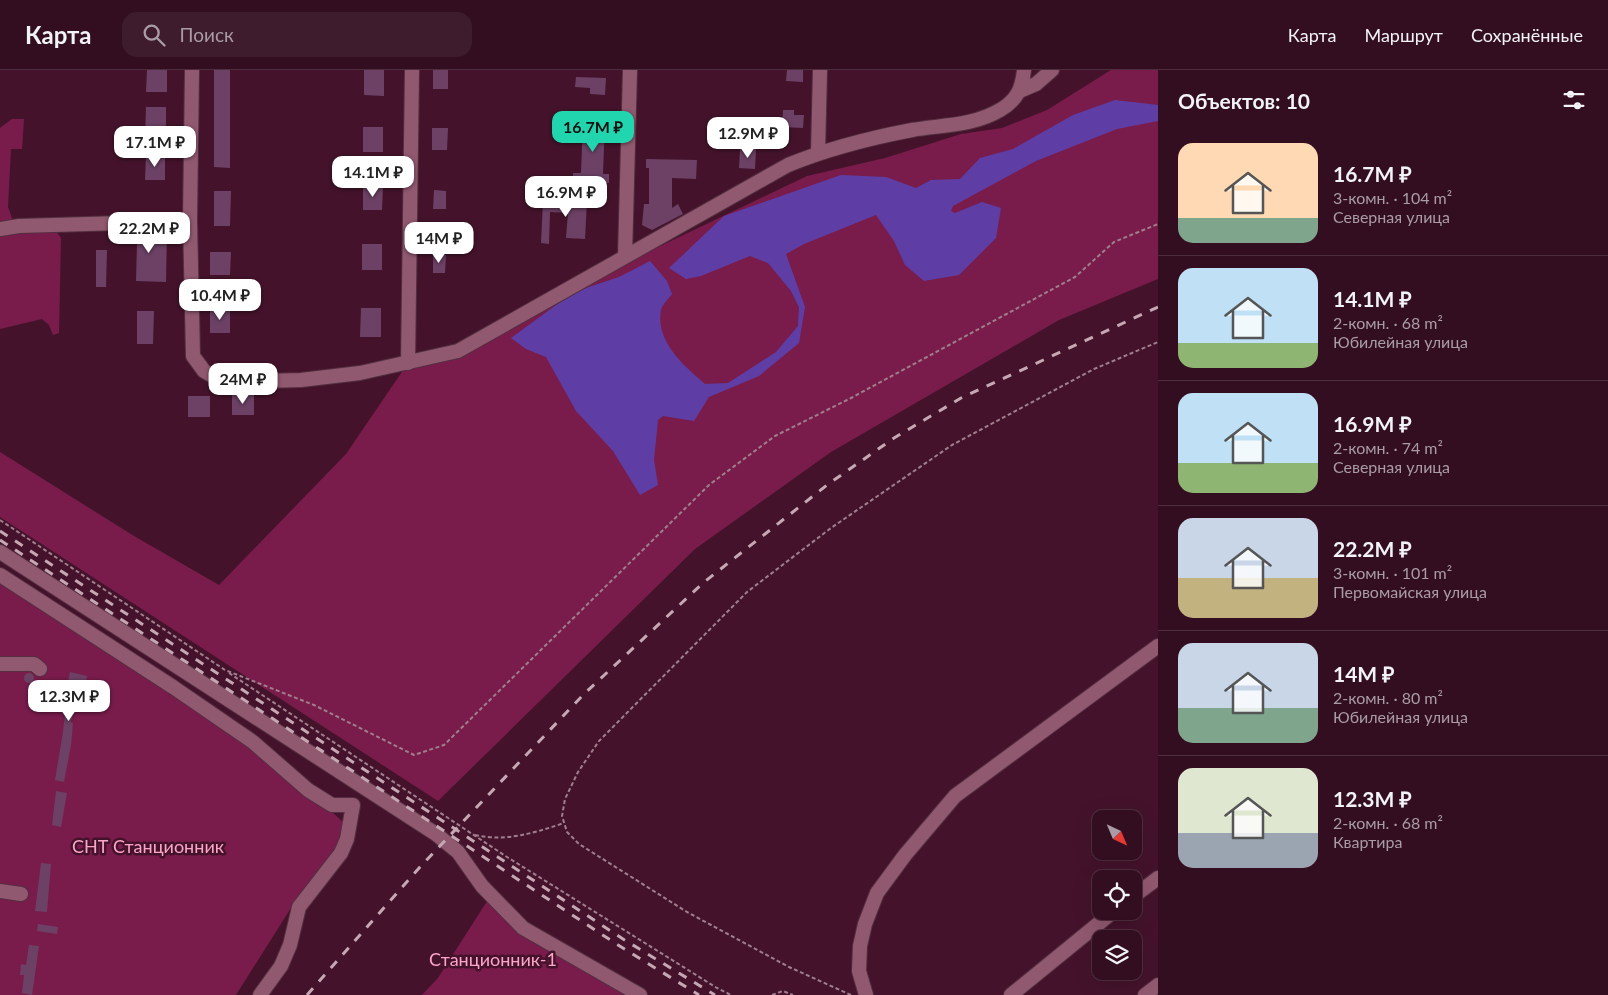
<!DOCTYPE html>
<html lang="ru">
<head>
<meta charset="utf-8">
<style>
  :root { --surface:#330e20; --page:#3e1c2d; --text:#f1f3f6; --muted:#a99ca5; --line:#4e2e3e; --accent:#21d5af }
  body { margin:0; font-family:Lato,sans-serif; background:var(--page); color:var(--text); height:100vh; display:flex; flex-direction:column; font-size:19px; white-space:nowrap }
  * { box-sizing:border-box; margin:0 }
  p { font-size:16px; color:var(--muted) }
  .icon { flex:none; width:28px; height:28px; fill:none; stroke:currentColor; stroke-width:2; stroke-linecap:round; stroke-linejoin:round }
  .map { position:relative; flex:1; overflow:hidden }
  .details { display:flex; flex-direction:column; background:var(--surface); width:450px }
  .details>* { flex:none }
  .needle { width:32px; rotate:136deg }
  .tools { position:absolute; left:1092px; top:740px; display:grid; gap:10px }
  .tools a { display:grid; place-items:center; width:50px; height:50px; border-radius:10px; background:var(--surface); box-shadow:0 5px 20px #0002,0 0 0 1px var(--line); font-size:25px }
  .price { position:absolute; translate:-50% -42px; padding:0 11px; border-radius:10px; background:#fff; color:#222; font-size:16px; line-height:32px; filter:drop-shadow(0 1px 2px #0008) }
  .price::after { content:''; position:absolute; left:50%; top:30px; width:15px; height:11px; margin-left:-8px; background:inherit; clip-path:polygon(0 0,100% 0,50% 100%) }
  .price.selected { background:var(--accent); color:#111 }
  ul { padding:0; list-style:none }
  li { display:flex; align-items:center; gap:15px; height:125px; padding:0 20px }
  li+li { border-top:1px solid var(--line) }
  li span { display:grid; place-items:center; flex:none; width:140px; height:100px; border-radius:15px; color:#555 }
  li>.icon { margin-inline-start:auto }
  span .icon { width:60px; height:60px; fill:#fffc; stroke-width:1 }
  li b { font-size:21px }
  h2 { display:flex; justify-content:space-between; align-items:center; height:60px; padding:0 20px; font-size:21px }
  header { display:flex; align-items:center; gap:30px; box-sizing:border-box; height:70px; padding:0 25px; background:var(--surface); border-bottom:1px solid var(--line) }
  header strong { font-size:24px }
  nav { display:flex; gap:28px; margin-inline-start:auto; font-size:18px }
  .search { width:350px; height:45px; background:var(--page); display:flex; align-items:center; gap:12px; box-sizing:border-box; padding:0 18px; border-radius:15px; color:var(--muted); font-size:19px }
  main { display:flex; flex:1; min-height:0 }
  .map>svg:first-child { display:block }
</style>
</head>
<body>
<header>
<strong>Карта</strong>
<div class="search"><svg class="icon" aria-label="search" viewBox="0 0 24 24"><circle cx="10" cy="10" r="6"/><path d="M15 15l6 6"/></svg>Поиск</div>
<nav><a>Карта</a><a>Маршрут</a><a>Сохранённые</a></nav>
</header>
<main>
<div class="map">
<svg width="1158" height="925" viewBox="0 0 1158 925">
  <rect width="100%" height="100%" fill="#44132b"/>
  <g fill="#791c4c">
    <polygon points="1111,0 1158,0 1158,209 1059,250 831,382 695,479 438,731 0,447 0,382 134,466 219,515 346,384 408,293 458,281 631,190 807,106 885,88 961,64 1002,58 1047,40"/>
    <polygon points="12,49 24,49 22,79 11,79 8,137 13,151 55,160 61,168 59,263 53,265 49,255 42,249 0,259 0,58"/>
    <polygon points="0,499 260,676 344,753 343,769 296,830 236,925 0,925"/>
    <polygon points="489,828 517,861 626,925 422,925 438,908"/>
  </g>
  <path fill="#5e3ea5" d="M1115,30L1158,35V51L1117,59L1036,91L953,136L951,141L955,143L982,132L1001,138L996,168L959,205L924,211L905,195L894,171L876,145L804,174L786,184L805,237L799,273L759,306L709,327L694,351L663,346L658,350L654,390L658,415L640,425L613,381L576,341L546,287L526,279L511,268L574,222L619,207L650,191L667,211L672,224C669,228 662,235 661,240C655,271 684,296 705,314L728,313L776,282L798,256L799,237L791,221L768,193L750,186L701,206L686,209L669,198L724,146L841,105L886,107L916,118L931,110L960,109L980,88L1013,79L1073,45Z"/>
  <g fill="#6c4165">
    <polygon points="147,0 167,0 167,22 146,22"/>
    <polygon points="214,0 230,0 230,98 214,97"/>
    <polygon points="364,0 384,0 384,26 364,25"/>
    <rect x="433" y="0" width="15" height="19"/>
    <polygon points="787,0 803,0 803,12 786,11"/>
    <polygon points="576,7 606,8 605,25 590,24 590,18 575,17"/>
    <polygon points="146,37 166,37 166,68 145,68"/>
    <polygon points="783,40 794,40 794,45 804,45 803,58 782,57"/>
    <polygon points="583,50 605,51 603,104 609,104 609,113 573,111 573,103 581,103"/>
    <rect x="363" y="57" width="20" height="25"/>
    <polygon points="432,58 448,58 447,80 432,80"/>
    <polygon points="740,79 756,79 755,99 739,98"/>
    <polygon points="146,85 165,85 165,110 145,110"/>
    <polygon points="646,89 697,90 696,109 672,108 672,138 678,134 683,144 652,160 642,155 644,134 649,134 649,98 646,98"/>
    <polygon points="363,116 383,117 382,140 363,140"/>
    <polygon points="434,120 446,121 446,139 433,139"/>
    <polygon points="214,121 231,121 230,156 214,156"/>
    <polygon points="563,129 587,130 585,169 566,168 568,143 550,142 549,174 541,173 543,130 563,131"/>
    <polygon points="167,160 166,212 136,211 137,173 120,173 120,162"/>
    <rect x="362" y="174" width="20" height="26"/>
    <polygon points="96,180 107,180 106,217 96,217"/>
    <polygon points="210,182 231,182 230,205 210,205"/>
    <polygon points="433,185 446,185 445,203 433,203"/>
    <polygon points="361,238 381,238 381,267 360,267"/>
    <rect x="210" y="240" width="20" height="23"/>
    <polygon points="137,241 154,241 153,274 137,274"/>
    <polygon points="232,324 254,325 254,345 232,345"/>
    <rect x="188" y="326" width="22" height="21"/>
    <polygon points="70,602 87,606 85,617 80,615 71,652 73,653 71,675 64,712 55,710 63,662 65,642 62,642"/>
    <circle cx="29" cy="608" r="5"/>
    <polygon points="56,721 67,723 61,757 52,755"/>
    <polygon points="41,793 51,794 47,842 35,841"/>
    <polygon points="38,854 58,857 57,864 37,861"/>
    <polygon points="29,875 39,876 32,925 22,923 24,905 20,905 21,894 26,895"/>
  </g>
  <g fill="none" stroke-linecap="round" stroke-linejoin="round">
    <g stroke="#532f40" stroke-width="16">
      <g id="minor">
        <path d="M192,0L190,151L193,286L204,301L223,312L301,310L360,303L458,281L788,95C827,79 870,68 912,60C942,55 973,56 1000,40C1017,30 1022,19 1024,0"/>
        <polyline points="1022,20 1036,14 1052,0"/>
        <polyline points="818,83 820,0"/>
        <polyline points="0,159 19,156 190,151"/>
        <polyline points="625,186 630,0"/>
        <polyline points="408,293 412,0"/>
        <polyline points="0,482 436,764 458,782 482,816 523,858 640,925"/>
        <polyline points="0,505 173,617 253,672 308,720 332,735 353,735 347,769 341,783 299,837 290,875 281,896 260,925"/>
        <polyline points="0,594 34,594 40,599"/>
        <polyline points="0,821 21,824"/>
        <polyline points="1134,826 1158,808"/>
        <polyline points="866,925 859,901 860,876 865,854 877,823 905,785 955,726 1158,576"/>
        <polyline points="1011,925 1114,841"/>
        <polyline points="1145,925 1158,915"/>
      </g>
    </g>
    <g stroke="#a07e8d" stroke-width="2" stroke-dasharray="4 2.5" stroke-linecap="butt">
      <polyline points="0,450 225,600 314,635 414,685 444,675 709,415 775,366 851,328 1075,207 1114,172 1158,154"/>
      <polyline points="229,603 507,787 717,918 731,925"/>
      <path d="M475,765C506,772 534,763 564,753"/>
      <polyline points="772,925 783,921 793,925"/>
      <polyline points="851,925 789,897 687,842 579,774 567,762 562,746 565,729 578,702 599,671 747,522 831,458 952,375 1094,299 1158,272"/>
    </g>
    <use href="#minor" stroke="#915970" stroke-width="14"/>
    <g stroke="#c5a8b4" stroke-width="3" stroke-dasharray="9 9" stroke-linecap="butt">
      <polyline points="0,461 623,869 715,925"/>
      <polyline points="0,470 618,875 699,925"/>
      <polyline points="307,925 420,797 584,624 703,513 827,415 894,368 961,328 1158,237"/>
    </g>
  </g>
  <g text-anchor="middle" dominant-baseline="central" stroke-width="5" stroke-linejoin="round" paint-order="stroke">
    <g font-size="18" fill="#fda4c9" stroke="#44132b">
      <text x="148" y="776">СНТ Станционник</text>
      <text x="493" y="889">Станционник-1</text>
    </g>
  </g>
</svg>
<div class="tools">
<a><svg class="needle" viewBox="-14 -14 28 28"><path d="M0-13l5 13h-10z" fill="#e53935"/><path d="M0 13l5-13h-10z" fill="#a99ca5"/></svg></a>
<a><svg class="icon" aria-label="locate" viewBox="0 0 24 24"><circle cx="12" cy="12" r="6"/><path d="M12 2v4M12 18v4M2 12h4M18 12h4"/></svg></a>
<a><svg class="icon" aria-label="layers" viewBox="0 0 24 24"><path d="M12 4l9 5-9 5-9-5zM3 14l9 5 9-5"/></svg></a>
</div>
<b class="price selected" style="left:593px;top:83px">16.7M ₽</b>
<b class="price" style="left:748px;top:89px">12.9M ₽</b>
<b class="price" style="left:155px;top:98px">17.1M ₽</b>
<b class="price" style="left:373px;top:128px">14.1M ₽</b>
<b class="price" style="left:566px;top:148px">16.9M ₽</b>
<b class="price" style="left:149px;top:184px">22.2M ₽</b>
<b class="price" style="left:439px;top:194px">14M ₽</b>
<b class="price" style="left:220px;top:251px">10.4M ₽</b>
<b class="price" style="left:243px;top:335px">24M ₽</b>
<b class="price" style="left:69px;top:652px">12.3M ₽</b>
</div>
<section class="details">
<h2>Объектов: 10<svg class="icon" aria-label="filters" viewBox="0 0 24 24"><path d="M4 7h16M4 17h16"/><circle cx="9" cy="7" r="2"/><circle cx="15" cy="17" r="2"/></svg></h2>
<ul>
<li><span style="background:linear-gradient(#ffd9b3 75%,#7fa58c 0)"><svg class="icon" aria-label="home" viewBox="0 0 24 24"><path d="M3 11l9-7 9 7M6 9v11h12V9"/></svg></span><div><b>16.7M ₽</b><p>3-комн. · 104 m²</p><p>Северная улица</p></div></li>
<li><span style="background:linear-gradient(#bfe0f5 75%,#8fb573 0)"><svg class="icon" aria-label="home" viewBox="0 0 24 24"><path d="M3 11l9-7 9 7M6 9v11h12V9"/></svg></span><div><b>14.1M ₽</b><p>2-комн. · 68 m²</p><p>Юбилейная улица</p></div></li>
<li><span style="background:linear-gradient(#bfe0f5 70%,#8fb573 0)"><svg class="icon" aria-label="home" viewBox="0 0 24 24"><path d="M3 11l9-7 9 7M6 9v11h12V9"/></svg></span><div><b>16.9M ₽</b><p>2-комн. · 74 m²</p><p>Северная улица</p></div></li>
<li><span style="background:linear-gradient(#c9d6e8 60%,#c2b280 0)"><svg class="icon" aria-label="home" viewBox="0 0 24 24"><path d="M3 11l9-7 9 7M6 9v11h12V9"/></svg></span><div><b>22.2M ₽</b><p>3-комн. · 101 m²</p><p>Первомайская улица</p></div></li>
<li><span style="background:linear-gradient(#c9d6e8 65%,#7fa58c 0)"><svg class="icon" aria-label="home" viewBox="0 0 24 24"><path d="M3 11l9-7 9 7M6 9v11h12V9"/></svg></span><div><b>14M ₽</b><p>2-комн. · 80 m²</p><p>Юбилейная улица</p></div></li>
<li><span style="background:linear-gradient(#dfe7d0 65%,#9aa5b1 0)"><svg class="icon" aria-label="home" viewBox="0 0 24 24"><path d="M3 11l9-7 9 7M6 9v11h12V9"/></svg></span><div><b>12.3M ₽</b><p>2-комн. · 68 m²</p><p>Квартира</p></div></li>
</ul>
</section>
</main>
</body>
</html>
